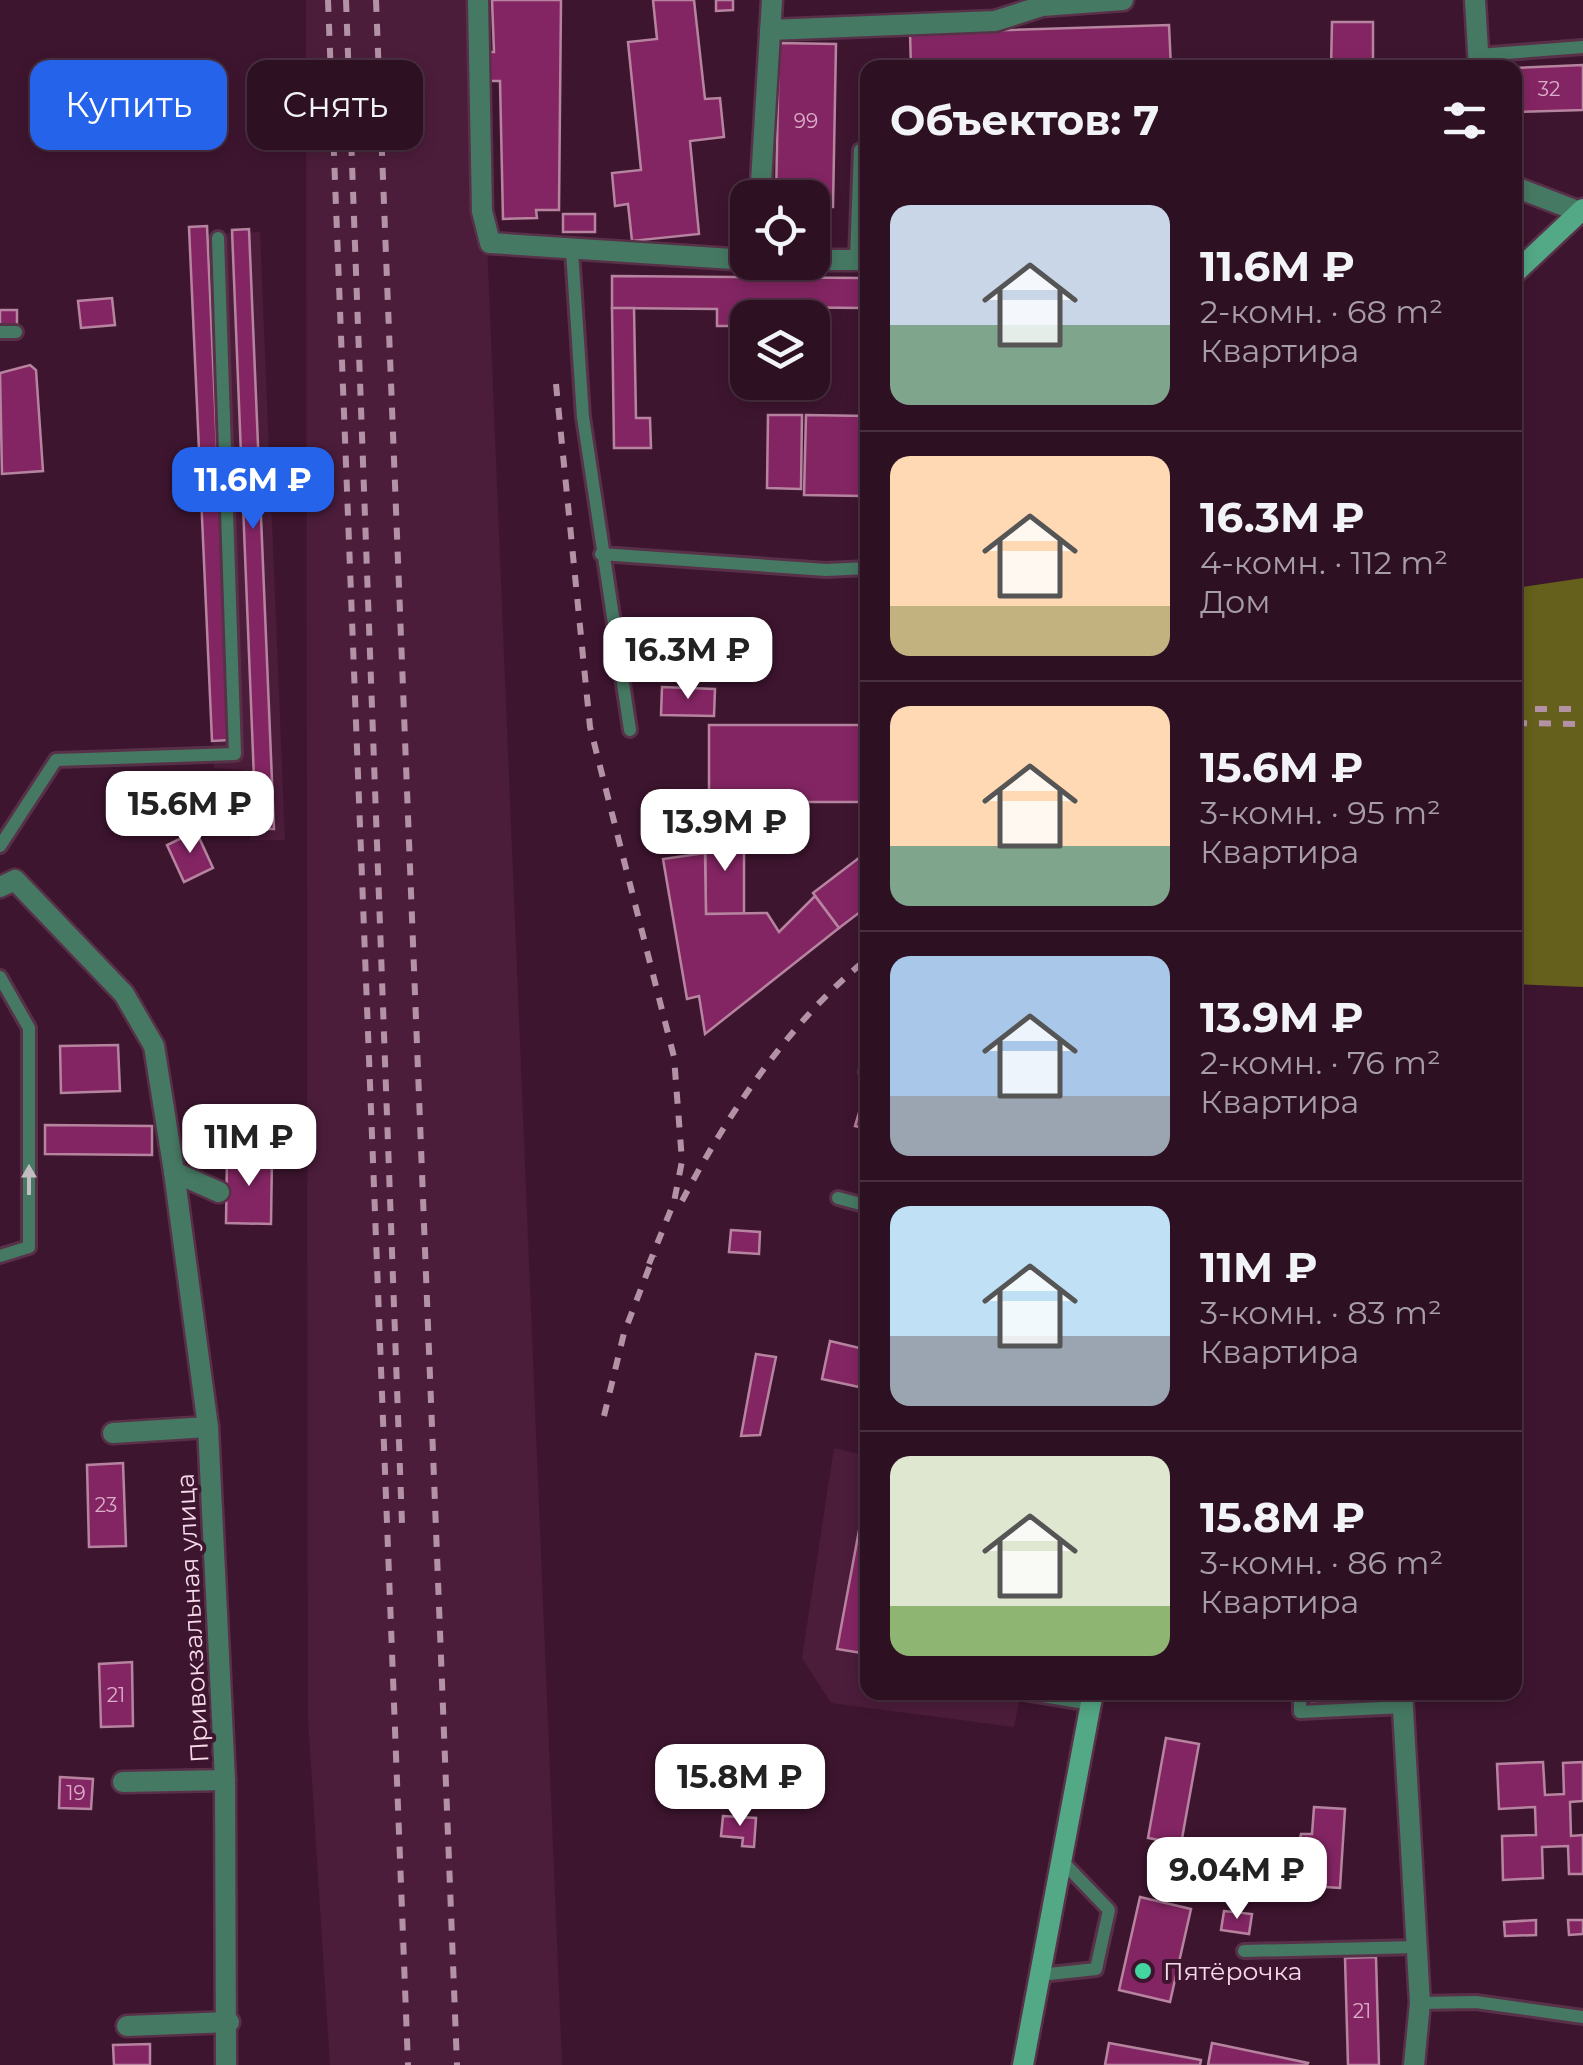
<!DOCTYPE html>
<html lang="ru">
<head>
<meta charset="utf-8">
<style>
  :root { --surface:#2e1023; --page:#36192b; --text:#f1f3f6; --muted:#a79da6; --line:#493041; --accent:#2563eb }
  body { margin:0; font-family:Montserrat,sans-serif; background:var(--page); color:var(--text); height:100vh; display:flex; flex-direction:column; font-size:38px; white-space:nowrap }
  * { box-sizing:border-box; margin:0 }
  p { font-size:32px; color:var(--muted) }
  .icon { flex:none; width:55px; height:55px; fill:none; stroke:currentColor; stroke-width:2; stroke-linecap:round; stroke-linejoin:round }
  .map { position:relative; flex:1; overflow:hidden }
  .panel { position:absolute; left:860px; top:60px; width:662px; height:1640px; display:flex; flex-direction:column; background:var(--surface); border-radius:20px; box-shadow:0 5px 15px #0003,0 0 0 2px var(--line) }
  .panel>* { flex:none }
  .hud { position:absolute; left:30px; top:60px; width:680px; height:90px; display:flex; gap:20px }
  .buttons { position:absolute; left:730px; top:180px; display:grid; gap:20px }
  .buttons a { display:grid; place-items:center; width:100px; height:100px; border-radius:20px; background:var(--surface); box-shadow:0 5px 15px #0003,0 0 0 2px var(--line); font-size:50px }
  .price { position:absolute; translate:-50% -85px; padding:0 22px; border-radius:20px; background:#fff; color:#222; font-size:32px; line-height:65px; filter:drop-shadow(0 2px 5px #0008) }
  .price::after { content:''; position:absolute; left:50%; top:60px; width:30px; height:22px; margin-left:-15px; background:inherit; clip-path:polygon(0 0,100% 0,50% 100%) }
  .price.on { background:var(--accent); color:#fff }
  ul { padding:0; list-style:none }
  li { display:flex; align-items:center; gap:30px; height:250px; padding:0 30px }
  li+li { border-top:2px solid var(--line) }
  li span { display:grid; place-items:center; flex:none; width:280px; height:200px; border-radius:20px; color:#555 }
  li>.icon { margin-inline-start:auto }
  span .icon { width:120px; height:120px; fill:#fffc; stroke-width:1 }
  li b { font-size:42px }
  h2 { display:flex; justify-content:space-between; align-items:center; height:120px; padding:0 30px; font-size:42px }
  .pill { padding:0 35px; border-radius:20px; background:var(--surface); box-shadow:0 5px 15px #0003,0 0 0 2px var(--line); font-size:35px; line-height:90px }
  .pill.on { background:var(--accent); color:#fff }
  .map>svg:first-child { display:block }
</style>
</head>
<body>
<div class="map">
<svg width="1583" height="2065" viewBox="0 0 1583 2065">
  <rect width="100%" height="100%" fill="#3e152f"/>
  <g fill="#4c1d3b">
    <polygon points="306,0 477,0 562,2065 330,2065 308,1717"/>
    <polygon points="260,232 285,840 250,840 242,770 214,768 192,235"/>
    <polygon points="834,1448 867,1456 868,1692 1021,1693 1014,1727 831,1703 802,1658"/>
  </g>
  <polygon fill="#65601c" points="1583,578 1583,987 1515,984 1515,588"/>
  <g fill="#842563" stroke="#b784a0" stroke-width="2.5">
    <polygon points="492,0 561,0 559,210 536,210 537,218 503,219 500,81 488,81 488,52 494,52"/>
    <polygon points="653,0 694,0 705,99 720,98 724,137 690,141 699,234 632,241 628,204 615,206 612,173 641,170 628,42 657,39"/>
    <polygon points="716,0 733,0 733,10 716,11"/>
    <polygon points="1332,22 1373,22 1373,68 1331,68"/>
    <polygon points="1169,25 1171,68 911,68 910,33"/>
    <polygon points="779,43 836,44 833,207 812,206 812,198 776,198"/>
    <polygon points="1583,65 1583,110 1515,112 1515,68"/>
    <rect x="563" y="214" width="32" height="18"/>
    <polygon points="207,226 230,740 212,741 189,227"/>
    <polygon points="249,229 274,829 256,829 232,230"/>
    <polygon points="612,276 863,278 863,308 753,307 748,326 717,326 717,309 612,308"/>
    <polygon points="112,298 115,325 81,328 78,301"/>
    <polygon points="612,308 634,308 636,418 650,418 651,448 614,448"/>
    <rect x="0" y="310" width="17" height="15"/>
    <polygon points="30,365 36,370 43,471 2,474 0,373"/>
    <polygon points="768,415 802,415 801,489 767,488"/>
    <polygon points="806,415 868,416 868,469 861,469 861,496 804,495"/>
    <polygon points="662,687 715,689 714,716 661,715"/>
    <rect x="709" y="725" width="159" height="77"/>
    <polygon points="196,831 213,868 184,882 167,845"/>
    <polygon points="705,835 744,835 744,914 706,914"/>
    <polygon points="868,851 868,906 839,928 813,893"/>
    <polygon points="705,853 706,914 767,913 779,932 815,896 839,928 705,1034 699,996 687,999 663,859"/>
    <polygon points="118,1045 120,1091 61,1093 60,1046"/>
    <polygon points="866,1089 868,1089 868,1129 855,1126"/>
    <polygon points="45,1125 152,1126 152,1155 45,1154"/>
    <polygon points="227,1155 272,1156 271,1224 226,1223"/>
    <polygon points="731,1230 760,1232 759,1254 729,1252"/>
    <polygon points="830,1341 868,1350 868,1389 822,1379"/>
    <polygon points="756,1354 776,1357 760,1435 741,1436"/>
    <polygon points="123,1463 126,1546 89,1547 87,1465"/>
    <polygon points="868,1482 868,1654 837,1649"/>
    <polygon points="132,1662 133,1726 101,1727 99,1664"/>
    <polygon points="1311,1692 1351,1692 1351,1702 1312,1704"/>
    <polygon points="1166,1738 1199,1744 1181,1844 1148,1838"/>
    <polygon points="1543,1762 1545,1795 1564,1794 1563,1763 1583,1762 1583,1801 1570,1802 1571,1836 1583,1835 1583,1874 1569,1874 1568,1846 1542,1847 1543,1878 1503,1880 1502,1836 1536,1835 1535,1807 1499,1809 1497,1764"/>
    <polygon points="60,1777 93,1779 91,1809 59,1808"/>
    <polygon points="1314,1807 1345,1809 1340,1888 1309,1886 1310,1865 1295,1861 1301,1834 1312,1834"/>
    <polygon points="723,1816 756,1818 754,1847 742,1846 743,1838 721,1836"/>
    <polygon points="1140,1897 1191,1909 1170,2002 1119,1990"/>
    <polygon points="1224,1911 1252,1914 1249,1934 1221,1930"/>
    <polygon points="1536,1920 1536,1935 1505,1936 1504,1922"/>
    <polygon points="1568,1920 1583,1920 1583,1934 1569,1935"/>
    <polygon points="1376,1957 1379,2065 1348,2065 1345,1958"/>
    <polygon points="1109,2043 1201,2060 1200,2065 1105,2065"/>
    <polygon points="1212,2043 1308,2063 1307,2065 1208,2065"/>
    <polygon points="150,2044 150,2065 114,2065 113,2045"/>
  </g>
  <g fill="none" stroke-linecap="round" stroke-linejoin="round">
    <g stroke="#583149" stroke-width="18">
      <g id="lane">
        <polyline points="1479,55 1583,47"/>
        <polyline points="572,251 583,417 630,730"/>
        <polyline points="856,260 860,150 868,150"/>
        <polyline points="0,332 16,332"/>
        <polyline points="601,554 826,570 868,568"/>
        <polyline points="0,846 56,760 235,754 218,238"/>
        <polyline points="0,977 29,1028 29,1247 0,1256"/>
        <polyline points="866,1072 868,1072"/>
        <polyline points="838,1198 868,1206"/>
        <polyline points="1019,1692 1091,1704"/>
        <polyline points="1300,1692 1300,1712 1403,1707"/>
        <polyline points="1244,1951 1418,1947"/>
        <polyline points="1040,1975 1096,1969 1109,1910 1061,1860"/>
        <polyline points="1420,2003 1476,2002 1583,2017"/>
      </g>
    </g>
    <g stroke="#583149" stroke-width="25">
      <g id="street">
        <polyline points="478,0 482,211 490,243 748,260"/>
        <polyline points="1475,0 1479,68"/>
        <polyline points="770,30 995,21 1042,6 1123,0"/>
        <polyline points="1515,187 1580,212"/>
        <polyline points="760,198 772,0"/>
        <polyline points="812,260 868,260"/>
        <polyline points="0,887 15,880 124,994 154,1046 174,1172 219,1192"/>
        <polyline points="174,1172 208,1427 225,1780 226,2065"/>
        <polyline points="113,1433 208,1427"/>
        <polyline points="1402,1692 1420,2003 1414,2065"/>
        <polyline points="123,1782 225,1780"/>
        <polyline points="127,2026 229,2022"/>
      </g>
    </g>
    <g stroke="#583149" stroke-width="25">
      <g id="secondary">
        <polyline points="1515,273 1583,209"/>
        <polyline points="1023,2065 1093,1692"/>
      </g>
    </g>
    <use href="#lane" stroke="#467963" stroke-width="12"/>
    <use href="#street" stroke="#467963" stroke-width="20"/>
    <use href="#secondary" stroke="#53a885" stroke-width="20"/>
    <g stroke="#b392a5" stroke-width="6" stroke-dasharray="12 12" stroke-linecap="butt">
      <polyline points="328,0 408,2065"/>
      <polyline points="346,0 402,1524"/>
      <polyline points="376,0 457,2065"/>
      <polyline points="556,384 590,727 674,1057 682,1161 674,1202 649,1264"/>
      <polyline points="1535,709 1583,709"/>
      <polyline points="1515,723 1583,724"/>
      <path d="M682,1201C728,1113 790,1021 868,958"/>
      <polyline points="604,1416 624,1333 654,1255"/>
    </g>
  </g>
  <defs><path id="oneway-solid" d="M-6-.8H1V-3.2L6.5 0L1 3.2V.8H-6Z" transform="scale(2.5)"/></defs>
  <use fill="#c1bdc1" href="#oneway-solid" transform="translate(29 1180) rotate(-90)"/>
  <circle fill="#43d4a0" stroke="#3e152f" stroke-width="4" cx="1143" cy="1971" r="10"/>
  <g text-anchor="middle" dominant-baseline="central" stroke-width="8" stroke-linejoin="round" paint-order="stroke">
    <g font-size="20" fill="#daadc8">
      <text x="1549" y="89">32</text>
      <text x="806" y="121">99</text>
      <text x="106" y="1505">23</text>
      <text x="116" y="1695">21</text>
      <text x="76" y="1793">19</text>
      <text x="1362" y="2011">21</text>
    </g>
    <g font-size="25" fill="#f6dae9" stroke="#3e152f">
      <text transform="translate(192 1618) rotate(-93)">Привокзальная улица</text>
    </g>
    <g font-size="25" fill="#f6dae9" stroke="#3e152f" text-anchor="start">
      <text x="1163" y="1971">Пятёрочка</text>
    </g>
  </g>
</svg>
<div class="buttons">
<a><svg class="icon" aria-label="locate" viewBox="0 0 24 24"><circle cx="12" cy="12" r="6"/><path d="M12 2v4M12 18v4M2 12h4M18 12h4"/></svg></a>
<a><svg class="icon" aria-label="layers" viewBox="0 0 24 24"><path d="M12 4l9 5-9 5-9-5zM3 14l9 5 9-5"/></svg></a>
</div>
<b class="price on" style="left:253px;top:532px">11.6M ₽</b>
<b class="price" style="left:688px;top:702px">16.3M ₽</b>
<b class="price" style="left:190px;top:856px">15.6M ₽</b>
<b class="price" style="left:725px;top:874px">13.9M ₽</b>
<b class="price" style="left:249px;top:1189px">11M ₽</b>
<b class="price" style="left:740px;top:1829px">15.8M ₽</b>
<b class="price" style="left:1237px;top:1922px">9.04M ₽</b>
<div class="hud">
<a class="pill on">Купить</a>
<a class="pill">Снять</a>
</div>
<section class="panel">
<h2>Объектов: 7<svg class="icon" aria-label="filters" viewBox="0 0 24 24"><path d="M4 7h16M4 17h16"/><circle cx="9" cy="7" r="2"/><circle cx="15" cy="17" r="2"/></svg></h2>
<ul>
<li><span style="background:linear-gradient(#c9d6e8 60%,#7fa58c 0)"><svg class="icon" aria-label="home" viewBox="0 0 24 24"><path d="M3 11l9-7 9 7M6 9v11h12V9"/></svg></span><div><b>11.6M ₽</b><p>2-комн. · 68 m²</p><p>Квартира</p></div></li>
<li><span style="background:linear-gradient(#ffd9b3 75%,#c2b280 0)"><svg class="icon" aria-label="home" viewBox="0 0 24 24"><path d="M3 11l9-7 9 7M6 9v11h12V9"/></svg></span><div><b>16.3M ₽</b><p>4-комн. · 112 m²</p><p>Дом</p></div></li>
<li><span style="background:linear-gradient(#ffd9b3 70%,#7fa58c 0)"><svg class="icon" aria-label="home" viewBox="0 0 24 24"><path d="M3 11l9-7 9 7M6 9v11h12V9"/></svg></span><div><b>15.6M ₽</b><p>3-комн. · 95 m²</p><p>Квартира</p></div></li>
<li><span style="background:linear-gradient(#a9c7e8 70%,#9aa5b1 0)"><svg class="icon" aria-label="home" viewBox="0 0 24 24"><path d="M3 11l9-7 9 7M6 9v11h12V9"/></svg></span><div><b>13.9M ₽</b><p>2-комн. · 76 m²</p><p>Квартира</p></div></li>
<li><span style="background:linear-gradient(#bfe0f5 65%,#9aa5b1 0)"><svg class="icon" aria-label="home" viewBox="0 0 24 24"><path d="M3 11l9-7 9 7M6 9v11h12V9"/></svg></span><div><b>11M ₽</b><p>3-комн. · 83 m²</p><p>Квартира</p></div></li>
<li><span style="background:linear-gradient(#dfe7d0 75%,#8fb573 0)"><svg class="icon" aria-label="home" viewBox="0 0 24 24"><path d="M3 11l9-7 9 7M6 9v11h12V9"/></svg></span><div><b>15.8M ₽</b><p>3-комн. · 86 m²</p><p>Квартира</p></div></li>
</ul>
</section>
</div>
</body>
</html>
